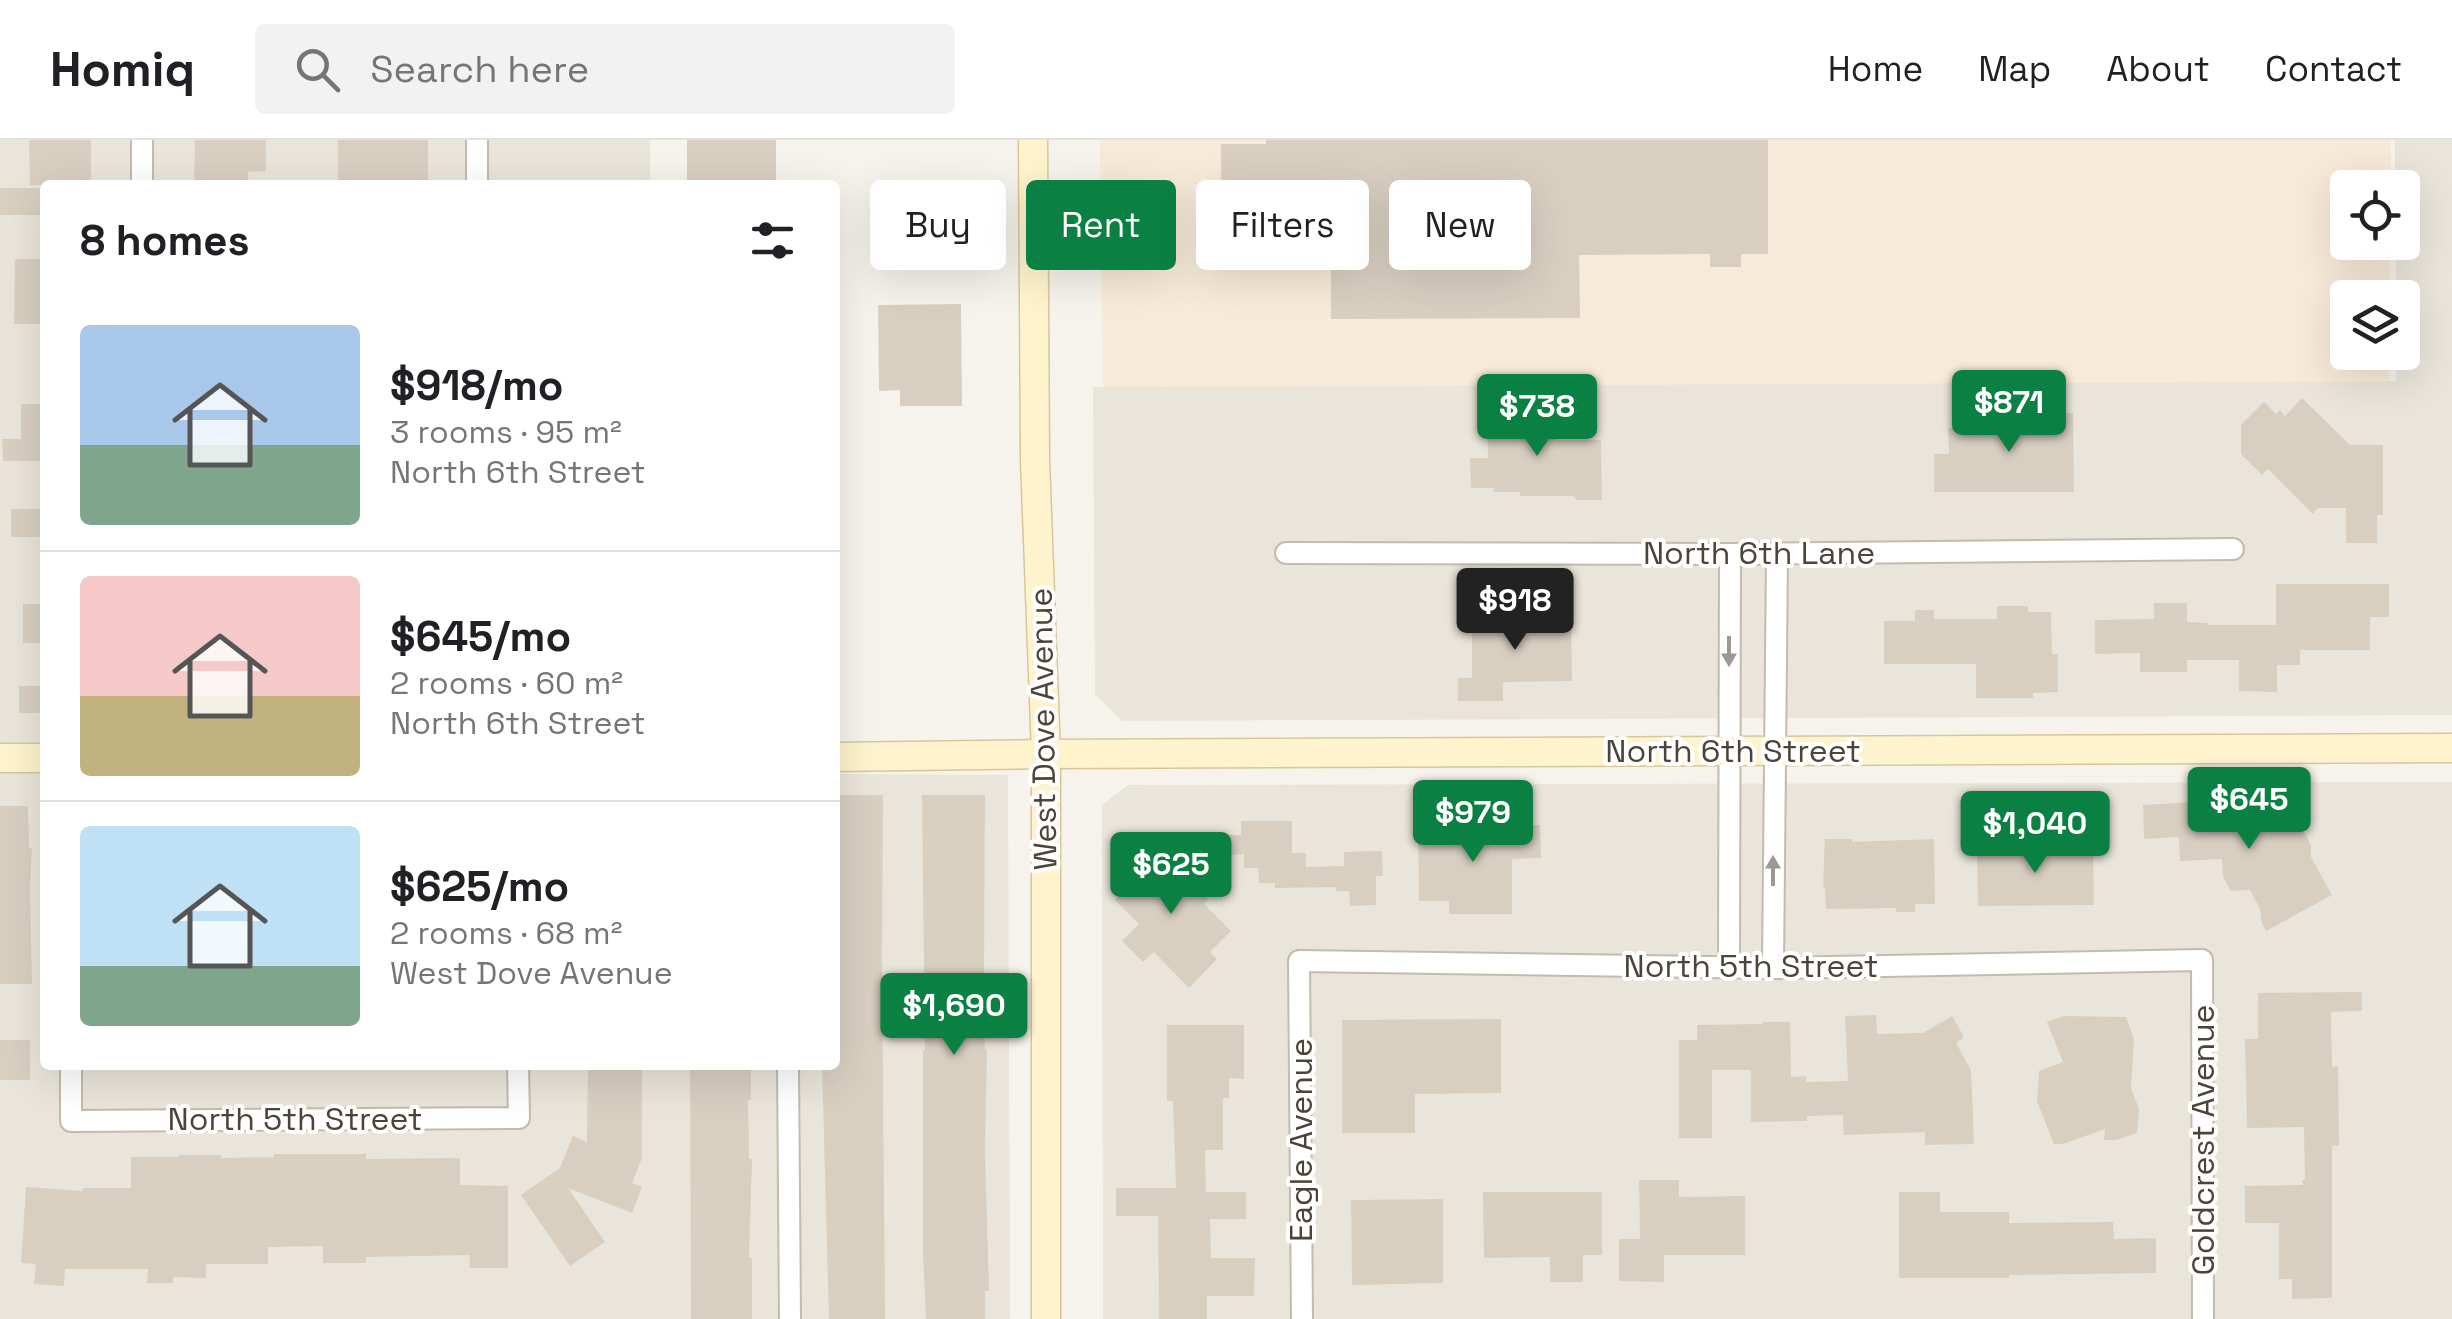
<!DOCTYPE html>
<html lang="en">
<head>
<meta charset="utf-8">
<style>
  :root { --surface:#fff; --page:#f2f2f2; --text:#202124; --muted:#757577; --line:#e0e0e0; --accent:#0b8043 }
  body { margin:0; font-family:"Space Grotesk",sans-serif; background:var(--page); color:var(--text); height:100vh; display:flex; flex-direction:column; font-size:38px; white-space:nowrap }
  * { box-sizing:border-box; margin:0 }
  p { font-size:32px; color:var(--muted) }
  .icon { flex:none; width:55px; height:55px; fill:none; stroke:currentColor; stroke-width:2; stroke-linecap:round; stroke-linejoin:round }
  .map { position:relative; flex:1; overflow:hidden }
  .panel { position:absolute; left:40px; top:40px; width:800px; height:890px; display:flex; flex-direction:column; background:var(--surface); border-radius:10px; box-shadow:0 10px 40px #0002 }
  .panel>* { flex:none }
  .hud { position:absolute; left:870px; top:40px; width:950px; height:90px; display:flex; gap:20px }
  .controls { position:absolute; left:2330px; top:30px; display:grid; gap:20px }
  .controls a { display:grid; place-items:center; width:90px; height:90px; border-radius:10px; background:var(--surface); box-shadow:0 10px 40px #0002; font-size:50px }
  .price { position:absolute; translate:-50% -85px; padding:0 22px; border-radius:10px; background:var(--accent); color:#fff; font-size:32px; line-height:65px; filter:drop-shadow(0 2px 5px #0008) }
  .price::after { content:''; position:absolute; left:50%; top:60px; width:30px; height:22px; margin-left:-15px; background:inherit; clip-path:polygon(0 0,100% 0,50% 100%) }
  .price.selected { background:#222; color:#fff }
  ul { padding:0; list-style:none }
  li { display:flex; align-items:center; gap:30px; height:250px; padding:0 40px }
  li+li { border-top:2px solid var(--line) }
  li span { display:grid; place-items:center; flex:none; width:280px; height:200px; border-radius:10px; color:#555 }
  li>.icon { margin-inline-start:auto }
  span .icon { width:120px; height:120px; fill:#fffc; stroke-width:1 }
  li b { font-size:42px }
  h2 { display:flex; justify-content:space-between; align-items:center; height:120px; padding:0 40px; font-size:42px }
  .tag { padding:0 35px; border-radius:10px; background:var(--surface); box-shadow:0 10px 40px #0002; font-size:35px; line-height:90px }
  .tag.selected { background:var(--accent); color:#fff }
  header { display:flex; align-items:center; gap:60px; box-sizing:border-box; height:140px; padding:0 50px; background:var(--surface); border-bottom:2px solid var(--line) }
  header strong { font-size:48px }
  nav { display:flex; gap:55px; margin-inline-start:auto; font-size:35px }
  .search { width:700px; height:90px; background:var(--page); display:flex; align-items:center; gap:25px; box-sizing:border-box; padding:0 35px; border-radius:10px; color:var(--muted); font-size:38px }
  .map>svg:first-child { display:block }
</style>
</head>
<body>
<header>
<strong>Homiq</strong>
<div class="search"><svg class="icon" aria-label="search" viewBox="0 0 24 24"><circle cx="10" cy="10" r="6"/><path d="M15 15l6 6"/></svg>Search here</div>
<nav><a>Home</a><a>Map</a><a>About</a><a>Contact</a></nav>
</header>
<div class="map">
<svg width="2452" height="1179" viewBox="0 0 2452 1179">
  <rect width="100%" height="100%" fill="#f6f3ec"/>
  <g fill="#eae5da">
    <polygon points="0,0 650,0 650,45 45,45 45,925 835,925 835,634 1008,635 1010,1179 0,1179"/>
    <polygon points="2395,0 2452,0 2452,575 1122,581 1095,554 1093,247 2396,241 2396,213 2402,212 2402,158 2396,157 2396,103 2402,102 2402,48 2395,47"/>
    <polygon points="2452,642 2452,1179 1103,1179 1102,665 1128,645"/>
  </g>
  <polygon fill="#f7ead8" points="1100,0 2391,0 2391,47 2348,48 2348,102 2390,103 2390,157 2348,158 2348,212 2389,213 2389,241 1103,247"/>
  <g fill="#d8cfc1">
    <polygon points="29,0 91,0 91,45 30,45"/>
    <polygon points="195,0 266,0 266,31 248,32 248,45 194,45"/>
    <polygon points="338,0 428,0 428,45 338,44"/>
    <rect x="687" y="0" width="89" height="45"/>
    <polygon points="1266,0 1768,0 1768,114 1741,114 1741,127 1710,127 1710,114 1579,115 1580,178 1331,179 1331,116 1222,117 1221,4 1266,4"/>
    <rect x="0" y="48" width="45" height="27"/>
    <polygon points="15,119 45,119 45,184 14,184"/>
    <polygon points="961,164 962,266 900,266 900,250 879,251 878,165"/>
    <polygon points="2302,258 2350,305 2383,305 2383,375 2377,375 2377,403 2346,403 2346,368 2318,368 2313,374 2268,329 2262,335 2241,314 2241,285 2264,262 2276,274 2280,270 2285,276"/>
    <polygon points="21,264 45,264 45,321 3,321 2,299 21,299"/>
    <polygon points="1487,269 1512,269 1512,276 1557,276 1557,300 1601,300 1602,360 1577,360 1574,356 1520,356 1520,352 1493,352 1494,348 1471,348 1470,318 1488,318"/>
    <polygon points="2073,273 2074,352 1934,352 1934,314 1949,314 1948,288 1972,288 1971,274"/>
    <rect x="11" y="369" width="34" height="28"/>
    <polygon points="2276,444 2389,444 2389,477 2370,477 2370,510 2300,510 2300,525 2277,525 2277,552 2239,551 2239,520 2187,520 2187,532 2140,532 2140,513 2095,514 2095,480 2154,479 2154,463 2187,463 2187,482 2208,483 2208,485 2276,485"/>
    <polygon points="1472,462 1493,462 1493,477 1571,477 1572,541 1503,542 1503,561 1458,561 1458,538 1472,538"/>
    <rect x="23" y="464" width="22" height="39"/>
    <polygon points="1997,466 2028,466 2028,472 2051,472 2052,514 2058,514 2058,552 2033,553 2033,558 1976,558 1976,524 1884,524 1884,481 1915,481 1915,470 1934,470 1934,479 1997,479"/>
    <rect x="19" y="546" width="26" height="27"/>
    <polygon points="2277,652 2278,676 2294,675 2311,705 2311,717 2332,755 2266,791 2261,781 2260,769 2250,750 2231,751 2223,737 2222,719 2180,721 2179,697 2144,699 2143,665 2194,662 2195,688 2230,686 2229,654"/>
    <polygon points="835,655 883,655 882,820 885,1179 829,1179 822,925 835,925"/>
    <polygon points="922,655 985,655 984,846 985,909 987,909 985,1011 989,1151 985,1151 985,1179 926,1179 923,1112 923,910 925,910"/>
    <polygon points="0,666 28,666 29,708 32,708 30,748 32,844 0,844"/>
    <polygon points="1241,681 1292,681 1292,713 1306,713 1306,727 1344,726 1344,712 1382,711 1383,736 1376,736 1376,765 1350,766 1349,751 1336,751 1336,747 1275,748 1275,743 1259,743 1258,728 1244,728 1244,714 1228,715 1227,695 1241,695"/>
    <polygon points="1540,685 1541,718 1512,719 1512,774 1449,774 1449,761 1419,761 1418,686"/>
    <polygon points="1825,699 1852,699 1852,702 1934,699 1935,764 1915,764 1915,772 1896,772 1896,768 1826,769 1825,747 1823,747"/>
    <polygon points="2093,707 2094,765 1978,766 1977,708"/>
    <polygon points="1157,708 1164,716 1169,711 1194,738 1191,741 1208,759 1204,764 1231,791 1210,812 1217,819 1189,848 1154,812 1143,822 1122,801 1139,784 1115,760 1125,750 1120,745"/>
    <polygon points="2362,852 2362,871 2331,872 2332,927 2338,926 2339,1006 2332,1006 2332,1158 2292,1159 2292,1139 2279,1139 2279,1083 2245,1083 2245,1046 2303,1045 2302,1040 2305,1040 2304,987 2247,988 2245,899 2258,899 2258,853"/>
    <polygon points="1876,875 1877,894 1923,893 1952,876 1964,897 1956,903 1971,930 1974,1004 1925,1005 1925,992 1844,995 1843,975 1807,976 1807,981 1751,982 1751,930 1712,930 1712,998 1679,998 1679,900 1697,900 1697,885 1763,884 1763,882 1790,882 1791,937 1806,936 1806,942 1848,941 1845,876"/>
    <polygon points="2064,876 2126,877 2134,900 2131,948 2139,969 2137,993 2116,1000 2104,1000 2105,989 2063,1004 2054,1004 2037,961 2039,931 2063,922 2047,882"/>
    <polygon points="1501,879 1501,953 1415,954 1415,993 1342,993 1342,880"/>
    <polygon points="1167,885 1244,885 1244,939 1229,938 1229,958 1223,958 1223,1010 1205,1010 1206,1052 1246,1052 1246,1079 1210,1079 1211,1118 1255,1118 1254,1156 1207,1156 1207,1179 1159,1179 1158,1076 1116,1076 1116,1048 1176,1048 1173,961 1167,961"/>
    <rect x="0" y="900" width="30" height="40"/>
    <polygon points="588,925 642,925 642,1018 632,1043 642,1047 632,1073 568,1048 605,1102 570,1126 521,1055 560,1028 573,996 587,1002"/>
    <polygon points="690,925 751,925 751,960 748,960 749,1019 752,1019 749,1118 752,1118 752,1179 691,1179"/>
    <polygon points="274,1014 366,1014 366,1019 460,1018 460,1045 508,1046 508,1128 469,1128 470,1115 366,1117 366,1123 323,1123 323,1106 268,1107 268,1124 206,1124 206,1138 173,1137 173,1143 147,1143 148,1129 65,1129 64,1146 34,1144 36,1124 21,1123 26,1047 83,1051 83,1048 131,1048 131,1017 179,1017 179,1015 221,1015 221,1018 274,1017"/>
    <polygon points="1639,1040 1679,1040 1679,1057 1745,1056 1745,1115 1664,1115 1664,1142 1619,1141 1619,1099 1640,1099"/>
    <polygon points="1483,1052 1602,1052 1602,1115 1583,1115 1583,1142 1550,1142 1550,1117 1484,1118"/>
    <polygon points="1899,1052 1940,1052 1940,1072 2009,1072 2009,1083 2113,1082 2114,1099 2156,1098 2156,1133 2009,1135 2009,1138 1899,1138"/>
    <polygon points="1443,1059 1443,1143 1352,1145 1351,1060"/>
  </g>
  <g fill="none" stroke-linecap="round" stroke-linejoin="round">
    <g stroke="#c2bbae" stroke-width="24">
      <g id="street">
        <polyline points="142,0 142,45"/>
        <polyline points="477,45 477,0"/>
        <polyline points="1286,413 1730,414 2233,409"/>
        <polyline points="1729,828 1730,414"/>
        <polyline points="1773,828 1777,414"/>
        <polyline points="71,925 71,981 519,978 518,925"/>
        <polyline points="788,925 790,1179"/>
        <polyline points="1302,1179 1299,821 1773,828 2202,820 2203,1179"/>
      </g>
    </g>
    <g stroke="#d6c79b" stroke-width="31">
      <g id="secondary">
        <polyline points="1033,0 1035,320 1046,614 1046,1179"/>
        <polyline points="835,617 1046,614 2452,608"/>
        <polyline points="0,618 45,618"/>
      </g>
    </g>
    <use href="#street" stroke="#fff" stroke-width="20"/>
    <use href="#secondary" stroke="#fff3cd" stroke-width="28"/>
  </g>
  <defs><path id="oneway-solid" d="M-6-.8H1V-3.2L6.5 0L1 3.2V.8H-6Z" transform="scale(2.5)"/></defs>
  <g fill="#9c9892">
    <use href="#oneway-solid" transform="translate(1729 511) rotate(90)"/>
    <use href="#oneway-solid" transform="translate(1773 731) rotate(-90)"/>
  </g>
  <g text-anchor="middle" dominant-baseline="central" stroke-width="8" stroke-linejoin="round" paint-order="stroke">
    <g font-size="32" fill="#4b4439" stroke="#fff">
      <text x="1759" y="413">North 6th Lane</text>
      <text transform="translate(1043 589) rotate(-91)">West Dove Avenue</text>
      <text x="1733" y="611">North 6th Street</text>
      <text x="1751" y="826">North 5th Street</text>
      <text x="295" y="979">North 5th Street</text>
      <text transform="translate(1301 1000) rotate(-90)">Eagle Avenue</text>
      <text transform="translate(2203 1000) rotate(-90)">Goldcrest Avenue</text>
    </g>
  </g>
</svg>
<div class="controls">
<a><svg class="icon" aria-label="locate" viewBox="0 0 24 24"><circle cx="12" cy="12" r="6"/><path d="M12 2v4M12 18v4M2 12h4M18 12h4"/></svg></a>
<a><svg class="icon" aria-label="layers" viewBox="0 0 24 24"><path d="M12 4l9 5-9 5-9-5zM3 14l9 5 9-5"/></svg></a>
</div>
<b class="price" style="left:2009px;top:315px">$871</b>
<b class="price" style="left:1537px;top:319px">$738</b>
<b class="price selected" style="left:1515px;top:513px">$918</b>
<b class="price" style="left:2249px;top:712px">$645</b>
<b class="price" style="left:1473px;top:725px">$979</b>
<b class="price" style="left:2035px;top:736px">$1,040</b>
<b class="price" style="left:1171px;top:777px">$625</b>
<b class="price" style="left:954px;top:918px">$1,690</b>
<div class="hud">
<a class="tag">Buy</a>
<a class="tag selected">Rent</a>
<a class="tag">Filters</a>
<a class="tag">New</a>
</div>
<section class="panel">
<h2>8 homes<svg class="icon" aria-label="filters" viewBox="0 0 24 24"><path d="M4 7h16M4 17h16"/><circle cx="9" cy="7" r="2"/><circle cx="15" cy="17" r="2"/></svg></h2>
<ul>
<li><span style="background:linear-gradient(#a9c7e8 60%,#7fa58c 0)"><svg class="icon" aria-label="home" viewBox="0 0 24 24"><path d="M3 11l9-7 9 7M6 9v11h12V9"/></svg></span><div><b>$918/mo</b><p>3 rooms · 95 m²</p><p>North 6th Street</p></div></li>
<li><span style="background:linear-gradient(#f6c9c9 60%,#c2b280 0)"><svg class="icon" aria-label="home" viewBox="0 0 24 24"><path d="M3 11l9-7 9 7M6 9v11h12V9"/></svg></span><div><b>$645/mo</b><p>2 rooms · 60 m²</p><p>North 6th Street</p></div></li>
<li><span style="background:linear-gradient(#bfe0f5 70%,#7fa58c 0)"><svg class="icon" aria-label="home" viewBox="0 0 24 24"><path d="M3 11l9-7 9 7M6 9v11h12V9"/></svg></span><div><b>$625/mo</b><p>2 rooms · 68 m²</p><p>West Dove Avenue</p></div></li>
</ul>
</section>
</div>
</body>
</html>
